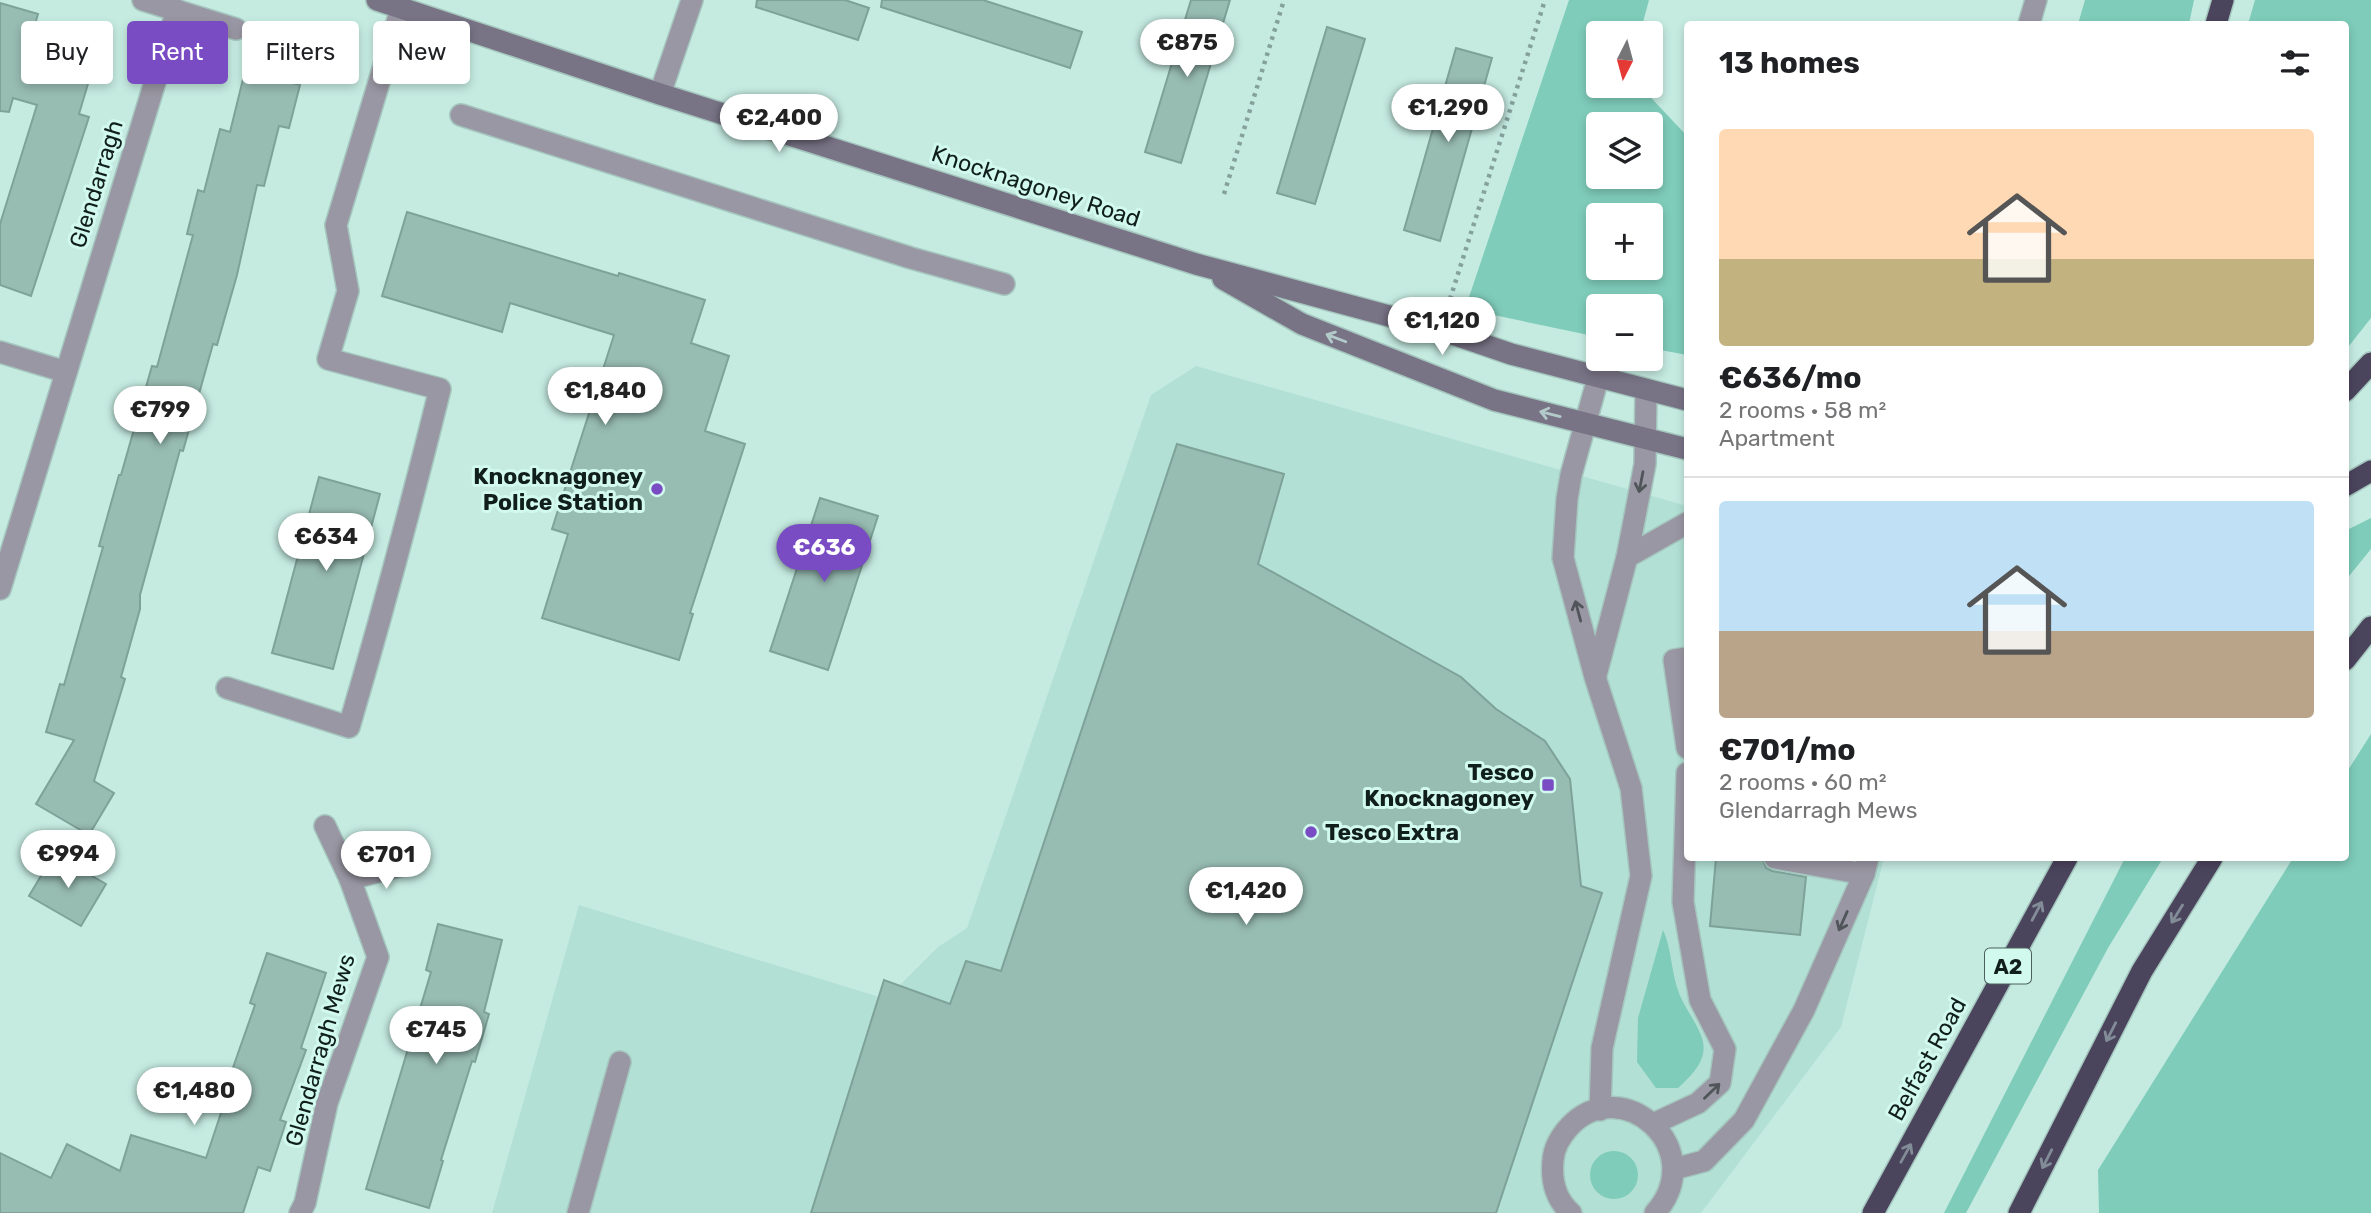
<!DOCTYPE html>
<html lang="en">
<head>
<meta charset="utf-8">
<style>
  :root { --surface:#fff; --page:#f6f6f6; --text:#202124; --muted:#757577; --line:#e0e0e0; --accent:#794cc4 }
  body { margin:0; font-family:Rubik,sans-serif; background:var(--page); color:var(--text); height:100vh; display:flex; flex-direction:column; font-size:26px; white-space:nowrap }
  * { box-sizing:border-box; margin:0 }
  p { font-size:23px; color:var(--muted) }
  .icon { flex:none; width:38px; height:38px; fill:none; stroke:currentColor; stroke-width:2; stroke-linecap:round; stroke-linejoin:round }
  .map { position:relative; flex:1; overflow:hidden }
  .drawer { position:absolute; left:1684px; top:21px; width:665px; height:840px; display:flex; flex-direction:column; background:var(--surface); border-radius:7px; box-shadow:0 4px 10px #0003 }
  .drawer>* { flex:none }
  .top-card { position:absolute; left:21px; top:21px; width:665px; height:63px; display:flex; gap:14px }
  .needle { width:46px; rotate:186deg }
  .fabs { position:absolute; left:1586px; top:21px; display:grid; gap:14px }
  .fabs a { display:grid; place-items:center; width:77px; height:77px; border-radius:7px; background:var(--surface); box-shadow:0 4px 10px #0003; font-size:35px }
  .price { position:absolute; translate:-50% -60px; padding:0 16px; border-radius:24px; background:#fff; color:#222; font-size:23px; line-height:46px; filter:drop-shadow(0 2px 4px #0008) }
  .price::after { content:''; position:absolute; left:50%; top:42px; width:21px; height:16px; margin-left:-10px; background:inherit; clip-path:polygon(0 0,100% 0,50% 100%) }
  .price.active { background:var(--accent); color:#fff }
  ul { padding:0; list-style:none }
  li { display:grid; align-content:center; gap:14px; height:371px; padding:0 35px }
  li+li { border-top:2px solid var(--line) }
  li span { display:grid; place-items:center; height:217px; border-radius:7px; color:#555 }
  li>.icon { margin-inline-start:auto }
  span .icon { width:126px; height:126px; fill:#fffc; stroke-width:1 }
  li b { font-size:30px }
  h2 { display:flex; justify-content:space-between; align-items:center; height:84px; padding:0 35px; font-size:30px }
  .chip { padding:0 24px; border-radius:7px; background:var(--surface); box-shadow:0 4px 10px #0003; font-size:24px; line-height:63px }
  .chip.active { background:var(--accent); color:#fff }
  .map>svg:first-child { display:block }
</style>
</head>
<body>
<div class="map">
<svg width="2371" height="1213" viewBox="0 0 2371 1213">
  <rect width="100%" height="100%" fill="#c5ebe1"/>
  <polygon fill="#b2e0d4" points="1196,366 1687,506 1687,858 1884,858 1841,1027 1701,1213 492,1213 579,905 886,999 938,947 967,928 1151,395"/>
  <g fill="#7fccba" fill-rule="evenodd">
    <path d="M1569,0H1649L1640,33H1598V86H1640L1687,136V355L1650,348V306H1598V337L1465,309ZM1650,124V177H1598V124ZM1598,215H1650V268H1598Z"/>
    <polygon points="2085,0 2194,0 2189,24 2078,24"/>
    <polygon points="2255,0 2371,0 2371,318 2345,351 2345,24 2248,24"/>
    <polygon points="2371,518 2371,549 2345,581 2345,531"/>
    <polygon points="2371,734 2371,1213 2099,1213 2098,1170 2293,858 2345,858 2345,775"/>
    <polygon points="2125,858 2163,858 2108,948 1966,1213 1944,1213"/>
    <path d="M1663,930C1672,949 1671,973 1679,993C1684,1007 1701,1029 1703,1042C1707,1061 1691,1076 1678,1088H1656L1637,1062L1638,1018Z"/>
    <circle cx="1614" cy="1175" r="24"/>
  </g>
  <g fill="#97bcb2" stroke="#7ea298" stroke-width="2">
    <polygon points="757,0 845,0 869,8 858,40 756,7"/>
    <polygon points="882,0 983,0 1082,32 1070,68 881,7"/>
    <polygon points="1191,0 1230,0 1181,163 1145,152"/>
    <polygon points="0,3 38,14 34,28 99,47 79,114 89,117 31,296 0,285 0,224 37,105 13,98 9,112 0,111"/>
    <polygon points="1327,27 1365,39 1315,204 1277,193"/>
    <polygon points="1456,48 1492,58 1440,241 1404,230"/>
    <polygon points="245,71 300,85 289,128 279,126 264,186 257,185 237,275 217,345 213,344 183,451 180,450 140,595 140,609 121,677 125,679 94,781 114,793 89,835 36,804 74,740 46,732 60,684 64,685 103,547 99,546 119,475 121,475 152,366 157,367 193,235 187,234 198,190 204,192 220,129 230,132"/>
    <polygon points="407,212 618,276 619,273 705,300 691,343 729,356 705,431 745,444 690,613 693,614 679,660 542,618 568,534 552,529 614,335 510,303 502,332 382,296"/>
    <polygon points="1177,444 1284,474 1258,564 1461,677 1496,709 1545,741 1570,779 1581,886 1602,893 1496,1213 811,1213 884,980 950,1004 966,961 1001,971"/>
    <polygon points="319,477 380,494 333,669 272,653"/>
    <polygon points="820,498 878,516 828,670 770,651"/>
    <polygon points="54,854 106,884 81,926 29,896"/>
    <polygon points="1716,858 1762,858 1766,868 1772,871 1806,877 1800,935 1710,926"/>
    <polygon points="438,924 502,940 484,1012 489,1014 475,1062 472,1061 441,1160 443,1161 429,1208 366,1189 431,972 426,970"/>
    <polygon points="267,953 326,973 301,1048 306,1050 280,1120 286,1122 270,1171 258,1167 243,1213 0,1213 0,1153 51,1178 67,1144 120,1171 131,1135 206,1158 233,1077 230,1076 255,1005 250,1003"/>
  </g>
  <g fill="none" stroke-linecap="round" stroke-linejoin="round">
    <g stroke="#a5c6be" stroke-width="24">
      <g id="lane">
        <polyline points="2029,24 2036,0"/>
        <polyline points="461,115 911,258 1004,284"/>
        <polyline points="1598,378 1571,475 1567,499 1563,558 1595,677 1631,788 1641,876 1602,1048 1600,1110"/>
        <polyline points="1627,557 1687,523"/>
        <polyline points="1687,658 1674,660 1687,748"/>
        <polyline points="1596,675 1627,557 1645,464 1646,390"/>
        <path d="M227,688L349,727C382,615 412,502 440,389L328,359L348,291L336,225L401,9"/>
        <polyline points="1775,858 1864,874"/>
        <polyline points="1653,1124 1698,1103 1720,1083 1725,1049 1700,1000 1683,902 1687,773"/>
        <polyline points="1674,1169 1704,1161 1744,1120 1804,1010 1864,874 1868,858"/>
        <polyline points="578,1213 620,1062"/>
        <path d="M1571,1213C1555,1199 1551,1180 1553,1160C1554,1147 1561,1136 1569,1127C1622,1070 1711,1150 1655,1213"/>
      </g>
    </g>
    <g stroke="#a5c6be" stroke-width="24">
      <g id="street">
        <polyline points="143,0 236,29"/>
        <polyline points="660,94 692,0"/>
        <polyline points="0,352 66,372"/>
        <polyline points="0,589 177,10"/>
        <polyline points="350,879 411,863"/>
        <polyline points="300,1213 305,1203 327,1103 378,957 350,879 325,826"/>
      </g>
    </g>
    <g stroke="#a5c6be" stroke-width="24">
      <g id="secondary">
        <polyline points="377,0 660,94 1196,264 1441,330 1511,354 1687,400"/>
        <polyline points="1223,279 1302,324 1494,400 1687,449"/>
      </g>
    </g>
    <g stroke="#a5c6be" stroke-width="24">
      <g id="highway">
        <polyline points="2216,24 2223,0"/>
        <polyline points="2345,391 2371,363"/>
        <polyline points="2345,486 2371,471"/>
        <polyline points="2345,660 2371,627"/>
        <polyline points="1873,1213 2067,858"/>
        <polyline points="2019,1213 2142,971 2212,858"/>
      </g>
    </g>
    <g stroke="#84a19a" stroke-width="4.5" stroke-dasharray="3.5 5" stroke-linecap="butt">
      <polyline points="1224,194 1284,0"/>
      <polyline points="1450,299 1545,0"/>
    </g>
    <use href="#lane" stroke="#9a97a4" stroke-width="21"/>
    <use href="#street" stroke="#9a97a4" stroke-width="21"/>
    <use href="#secondary" stroke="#787385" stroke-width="21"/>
    <use href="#highway" stroke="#4b445d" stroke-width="21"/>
  </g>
  <defs><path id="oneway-shaft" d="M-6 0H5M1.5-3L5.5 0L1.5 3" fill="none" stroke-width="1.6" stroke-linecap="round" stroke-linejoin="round" transform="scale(1.75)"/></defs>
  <g stroke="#b2cac9">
    <use href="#oneway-shaft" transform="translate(1336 338) rotate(-159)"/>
    <use href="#oneway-shaft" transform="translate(1550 414) rotate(-166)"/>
  </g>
  <g stroke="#4f5559">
    <use href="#oneway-shaft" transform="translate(1641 482) rotate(101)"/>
    <use href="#oneway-shaft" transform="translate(1578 611) rotate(-105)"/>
    <use href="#oneway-shaft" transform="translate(1843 921) rotate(114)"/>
    <use href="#oneway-shaft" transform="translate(1712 1091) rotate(-44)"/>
  </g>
  <g stroke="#818c97">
    <use href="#oneway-shaft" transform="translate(2037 911) rotate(-62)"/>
    <use href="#oneway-shaft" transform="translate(2177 914) rotate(122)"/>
    <use href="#oneway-shaft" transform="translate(2111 1032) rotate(117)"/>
    <use href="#oneway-shaft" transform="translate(1906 1153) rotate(-61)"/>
    <use href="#oneway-shaft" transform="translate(2047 1159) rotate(117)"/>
  </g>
  <g fill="#794cc4" stroke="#d2f9ee" stroke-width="2.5">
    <circle cx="657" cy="489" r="7"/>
    <rect x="1541" y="778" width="14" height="14" rx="3.5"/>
    <circle cx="1311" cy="832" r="7"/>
  </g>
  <g text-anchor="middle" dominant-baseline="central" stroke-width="6" stroke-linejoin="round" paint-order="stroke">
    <rect fill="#d2f9ee" stroke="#4b605b" stroke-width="2" x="1985" y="948.5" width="46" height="35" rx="5"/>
    <g font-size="21" font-weight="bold" fill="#111f1c">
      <text x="2008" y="966">A2</text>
    </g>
    <g font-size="23" fill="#111f1c" stroke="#d2f9ee">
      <text transform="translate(96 184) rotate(-73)">Glendarragh</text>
      <text transform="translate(1036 186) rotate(18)">Knocknagoney Road</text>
      <text transform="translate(320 1050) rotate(-74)">Glendarragh Mews</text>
      <text transform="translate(1927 1059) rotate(-61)">Belfast Road</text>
    </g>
    <g font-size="23" font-weight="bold" fill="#111f1c" stroke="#d2f9ee" text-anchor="end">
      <text x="643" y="476">Knocknagoney<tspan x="643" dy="26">Police Station</tspan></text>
      <text x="1534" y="772">Tesco<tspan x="1534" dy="26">Knocknagoney</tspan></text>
      <text x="1325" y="832" text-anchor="start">Tesco Extra</text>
    </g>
  </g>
</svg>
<div class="fabs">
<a><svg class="needle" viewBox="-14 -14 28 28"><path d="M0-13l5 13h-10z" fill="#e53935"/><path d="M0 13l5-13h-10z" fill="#757577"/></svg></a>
<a><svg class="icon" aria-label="layers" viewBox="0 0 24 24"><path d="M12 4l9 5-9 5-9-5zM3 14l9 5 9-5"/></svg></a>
<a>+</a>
<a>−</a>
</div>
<b class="price" style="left:1187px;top:79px">€875</b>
<b class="price" style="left:1448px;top:144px">€1,290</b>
<b class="price" style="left:779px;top:154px">€2,400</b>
<b class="price" style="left:1442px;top:357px">€1,120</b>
<b class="price" style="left:605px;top:427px">€1,840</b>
<b class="price" style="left:160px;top:446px">€799</b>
<b class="price" style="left:326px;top:573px">€634</b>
<b class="price active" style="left:824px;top:584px">€636</b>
<b class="price" style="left:68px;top:890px">€994</b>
<b class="price" style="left:386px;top:891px">€701</b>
<b class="price" style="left:1246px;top:927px">€1,420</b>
<b class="price" style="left:436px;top:1066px">€745</b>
<b class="price" style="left:194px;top:1127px">€1,480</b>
<div class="top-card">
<a class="chip">Buy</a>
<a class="chip active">Rent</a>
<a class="chip">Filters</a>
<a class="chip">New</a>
</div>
<section class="drawer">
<h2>13 homes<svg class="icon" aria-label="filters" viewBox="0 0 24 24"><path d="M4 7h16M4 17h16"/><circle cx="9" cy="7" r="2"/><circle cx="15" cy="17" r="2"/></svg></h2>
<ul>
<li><span style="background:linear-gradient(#ffd9b3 60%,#c2b280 0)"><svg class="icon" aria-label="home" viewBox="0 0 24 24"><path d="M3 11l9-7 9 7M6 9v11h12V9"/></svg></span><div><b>€636/mo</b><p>2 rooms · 58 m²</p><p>Apartment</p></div></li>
<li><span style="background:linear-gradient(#bfe0f5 60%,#b9a48a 0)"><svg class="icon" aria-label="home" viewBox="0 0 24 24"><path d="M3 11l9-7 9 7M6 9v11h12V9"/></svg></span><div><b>€701/mo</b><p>2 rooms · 60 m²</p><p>Glendarragh Mews</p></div></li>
</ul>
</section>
</div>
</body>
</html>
